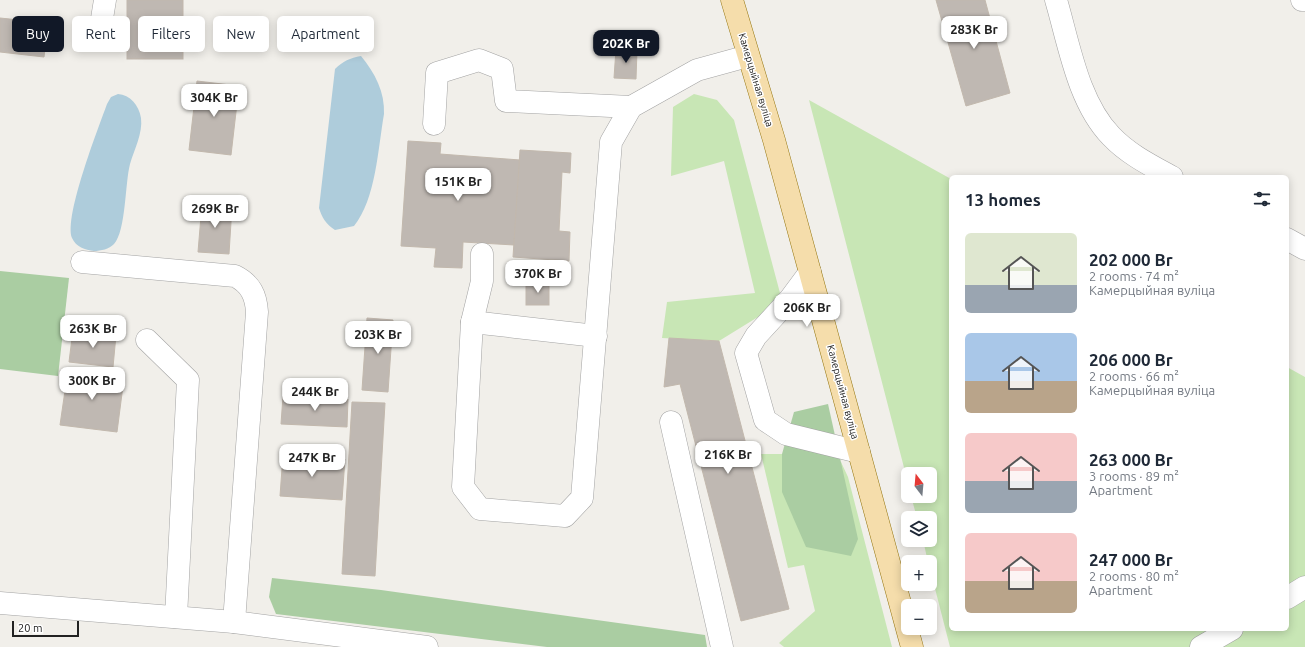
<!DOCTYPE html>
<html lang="en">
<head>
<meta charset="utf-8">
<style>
  :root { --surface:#fff; --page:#f6f6f7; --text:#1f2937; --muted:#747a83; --accent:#111827 }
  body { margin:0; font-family:Ubuntu,sans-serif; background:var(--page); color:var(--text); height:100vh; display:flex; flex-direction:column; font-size:15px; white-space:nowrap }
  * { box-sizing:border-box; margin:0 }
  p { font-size:13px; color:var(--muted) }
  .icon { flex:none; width:22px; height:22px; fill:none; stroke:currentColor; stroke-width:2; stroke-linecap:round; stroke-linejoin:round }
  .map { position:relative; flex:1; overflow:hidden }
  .panel { position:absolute; left:949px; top:175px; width:340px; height:456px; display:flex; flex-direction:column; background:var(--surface); border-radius:6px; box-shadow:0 2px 10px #0003 }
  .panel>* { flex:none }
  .hud { position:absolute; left:12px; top:16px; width:380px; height:36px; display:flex; gap:8px }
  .needle { width:26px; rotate:344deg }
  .tools { position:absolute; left:901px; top:467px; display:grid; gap:8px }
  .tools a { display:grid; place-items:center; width:36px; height:36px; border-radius:6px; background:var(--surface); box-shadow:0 2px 10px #0003; font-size:20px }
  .scale { position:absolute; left:12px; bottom:10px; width:67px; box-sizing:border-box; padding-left:4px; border:2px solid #222; border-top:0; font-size:11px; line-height:14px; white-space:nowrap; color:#222; -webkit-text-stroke:3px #fff; paint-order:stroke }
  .price { position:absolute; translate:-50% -34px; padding:0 9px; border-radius:8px; background:#fff; color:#222; font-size:13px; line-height:26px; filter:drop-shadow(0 1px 2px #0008) }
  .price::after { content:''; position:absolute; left:50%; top:24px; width:12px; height:9px; margin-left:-6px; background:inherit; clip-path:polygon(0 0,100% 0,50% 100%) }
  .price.selected { background:var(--accent); color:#fff }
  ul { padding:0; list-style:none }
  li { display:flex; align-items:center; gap:12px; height:100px; padding:0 16px }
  li span { display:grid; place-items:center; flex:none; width:112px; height:80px; border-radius:6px; color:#555 }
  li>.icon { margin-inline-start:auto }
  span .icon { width:48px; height:48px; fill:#fffc; stroke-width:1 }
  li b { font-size:17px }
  h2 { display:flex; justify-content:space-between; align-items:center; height:48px; padding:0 16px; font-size:17px }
  .chip { padding:0 14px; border-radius:6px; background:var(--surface); box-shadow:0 2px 10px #0003; font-size:14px; line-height:36px }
  .chip.selected { background:var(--accent); color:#fff }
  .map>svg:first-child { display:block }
</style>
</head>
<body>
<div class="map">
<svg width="1305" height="647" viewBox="0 0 1305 647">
  <rect width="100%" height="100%" fill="#f1efea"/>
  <g fill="#c8e6b5">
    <polygon points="694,94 717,100 734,120 780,293 766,312 719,341 662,338 667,302 755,293 724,161 671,176 673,107"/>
    <polygon points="809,100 951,179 951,629 1287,629 1287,367 1305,377 1305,647 950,647 930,569 930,562 928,562 923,540 930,540 930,518 917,518 911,496 930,496 930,474 908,474 908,483"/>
    <polygon points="761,454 782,454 841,462 848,477 892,647 784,647 779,643 815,611 804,565 788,568"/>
  </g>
  <g fill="#aacda2">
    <polygon points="0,271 69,278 58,376 0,369"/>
    <polygon points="828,404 858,539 851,556 806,547 782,492 782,454 794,412"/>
    <polygon points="272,578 381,590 705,635 707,647 547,647 276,614 269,597"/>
  </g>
  <g fill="#aeccdb">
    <path d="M361,56C375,73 385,92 384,114C378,148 376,199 354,226L335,230C326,224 322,218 319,208L335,69C343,61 350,58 361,56Z"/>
    <path d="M118,94C130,95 139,105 141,118C143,133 134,150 130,164C125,183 126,231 114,244C109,249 101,251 94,251C85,250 76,247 72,238C64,216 98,129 107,104L111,97Z"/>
  </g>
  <g fill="#bfb8b2" stroke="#c2b8ad">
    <rect x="127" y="0" width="56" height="59"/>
    <polygon points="936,0 985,0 1010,93 966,106"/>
    <polygon points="0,18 48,23 44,57 0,52"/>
    <polygon points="616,49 637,50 636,79 614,78"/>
    <polygon points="197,81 239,86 231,155 189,150"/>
    <polygon points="408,141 441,143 440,154 520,160 514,245 463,242 462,268 434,267 436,248 401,246"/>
    <polygon points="520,150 571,153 570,173 562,172 559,231 570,232 569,261 513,257"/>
    <polygon points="202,204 232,206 229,254 198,252"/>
    <rect x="526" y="284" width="23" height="21"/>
    <polygon points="367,318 393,320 388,392 362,390"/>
    <polygon points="73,330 116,335 113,367 69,362"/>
    <polygon points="669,338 719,341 789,609 741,621 680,384 664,387"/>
    <polygon points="68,370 124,378 117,432 60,425"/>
    <polygon points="283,396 348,399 347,427 281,424"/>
    <polygon points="352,402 385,403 375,576 342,574"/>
    <polygon points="283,455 345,459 342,500 280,496"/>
  </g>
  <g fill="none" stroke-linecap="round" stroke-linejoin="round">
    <g stroke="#a3a3a3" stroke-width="23">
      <g id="minor">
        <path d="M1056,0C1069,44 1078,102 1111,136C1128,154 1150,165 1172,177"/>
        <polyline points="1302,0 1305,0"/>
        <polyline points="99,37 105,0"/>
        <polyline points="434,124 437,73 479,60 502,69 506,101 631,107"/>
        <polyline points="1287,239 1305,249"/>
        <polyline points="482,254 482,281 472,322 463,487 480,509 565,516 582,498 611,142 631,107 697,70 748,56"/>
        <path d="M82,262L235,276C251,284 256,296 257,312L234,622"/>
        <polyline points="810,272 790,299 756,336 746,353 765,420 786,434 859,452"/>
        <polyline points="472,322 596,336"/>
        <polyline points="147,340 188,380 176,617"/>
        <polyline points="671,422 722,647"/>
        <polyline points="1287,598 1305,587"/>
        <polyline points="0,603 234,622 427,647"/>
        <polyline points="1201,647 1232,629"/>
      </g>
    </g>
    <g stroke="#93740d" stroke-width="23">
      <polyline id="major" points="732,0 774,140 912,647"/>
    </g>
    <use href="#minor" stroke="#fff" stroke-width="22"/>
    <use href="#major" stroke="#f5ddab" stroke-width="22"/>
  </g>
  <g text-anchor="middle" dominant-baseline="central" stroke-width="3" stroke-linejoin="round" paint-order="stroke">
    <g font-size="10" fill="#222" stroke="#fff">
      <text transform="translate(756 80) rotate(73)">Камерцыйная вуліца</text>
      <text transform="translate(843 392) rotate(75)">Камерцыйная вуліца</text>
    </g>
  </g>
</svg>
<div class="tools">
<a><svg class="needle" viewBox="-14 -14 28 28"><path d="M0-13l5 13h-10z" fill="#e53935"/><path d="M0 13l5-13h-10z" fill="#747a83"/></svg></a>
<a><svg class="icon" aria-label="layers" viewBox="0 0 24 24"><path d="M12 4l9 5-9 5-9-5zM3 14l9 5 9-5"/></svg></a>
<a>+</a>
<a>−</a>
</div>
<div class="scale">20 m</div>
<b class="price" style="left:974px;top:50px">283K Br</b>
<b class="price selected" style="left:626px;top:64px">202K Br</b>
<b class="price" style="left:214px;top:118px">304K Br</b>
<b class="price" style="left:458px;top:202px">151K Br</b>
<b class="price" style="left:215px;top:229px">269K Br</b>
<b class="price" style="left:538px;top:294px">370K Br</b>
<b class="price" style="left:807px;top:328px">206K Br</b>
<b class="price" style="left:93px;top:349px">263K Br</b>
<b class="price" style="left:378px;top:355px">203K Br</b>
<b class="price" style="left:92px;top:401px">300K Br</b>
<b class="price" style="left:315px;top:412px">244K Br</b>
<b class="price" style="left:728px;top:475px">216K Br</b>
<b class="price" style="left:312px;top:478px">247K Br</b>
<div class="hud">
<a class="chip selected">Buy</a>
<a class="chip">Rent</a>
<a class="chip">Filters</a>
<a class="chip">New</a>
<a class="chip">Apartment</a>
</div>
<section class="panel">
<h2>13 homes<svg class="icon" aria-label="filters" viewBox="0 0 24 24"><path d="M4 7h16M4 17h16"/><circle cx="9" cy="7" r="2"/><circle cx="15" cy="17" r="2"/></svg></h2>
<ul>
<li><span style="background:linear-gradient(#dfe7d0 65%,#9aa5b1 0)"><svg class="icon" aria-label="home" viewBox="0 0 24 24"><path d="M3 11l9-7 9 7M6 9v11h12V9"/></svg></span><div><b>202 000 Br</b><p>2 rooms · 74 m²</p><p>Камерцыйная вуліца</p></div></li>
<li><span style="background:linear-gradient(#a9c7e8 60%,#b9a48a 0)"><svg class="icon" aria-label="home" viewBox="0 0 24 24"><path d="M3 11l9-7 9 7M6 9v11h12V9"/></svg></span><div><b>206 000 Br</b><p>2 rooms · 66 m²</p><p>Камерцыйная вуліца</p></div></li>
<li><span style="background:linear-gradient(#f6c9c9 60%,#9aa5b1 0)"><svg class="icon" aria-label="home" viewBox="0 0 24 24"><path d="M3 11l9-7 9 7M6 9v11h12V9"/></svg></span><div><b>263 000 Br</b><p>3 rooms · 89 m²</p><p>Apartment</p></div></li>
<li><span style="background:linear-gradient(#f6c9c9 60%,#b9a48a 0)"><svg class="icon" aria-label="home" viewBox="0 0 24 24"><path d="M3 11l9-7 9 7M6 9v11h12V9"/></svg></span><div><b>247 000 Br</b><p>2 rooms · 80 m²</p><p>Apartment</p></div></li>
</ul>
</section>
</div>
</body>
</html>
